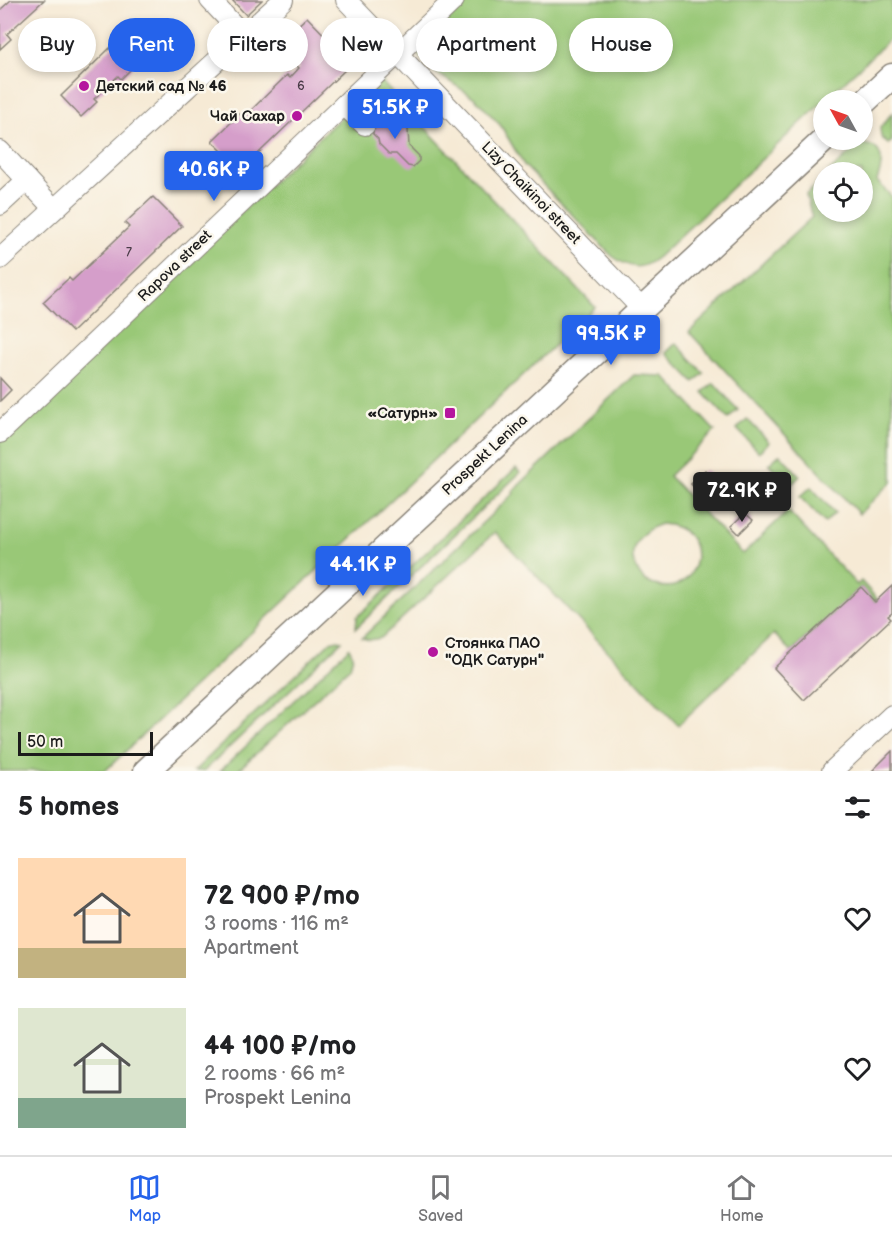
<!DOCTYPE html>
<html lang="en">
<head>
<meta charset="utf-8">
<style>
  :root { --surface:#fff; --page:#f6f6f6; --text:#202124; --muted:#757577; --line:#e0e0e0; --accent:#2563eb }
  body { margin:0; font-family:"Balsamiq Sans",sans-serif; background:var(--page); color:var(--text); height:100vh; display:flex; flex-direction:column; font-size:22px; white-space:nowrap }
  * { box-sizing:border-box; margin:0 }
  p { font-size:20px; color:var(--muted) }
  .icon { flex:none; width:33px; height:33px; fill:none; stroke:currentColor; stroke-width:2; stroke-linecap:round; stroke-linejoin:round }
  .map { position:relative; height:771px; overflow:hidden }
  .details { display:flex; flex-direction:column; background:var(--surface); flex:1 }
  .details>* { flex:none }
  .guide { position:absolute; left:18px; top:18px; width:856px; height:54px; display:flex; gap:12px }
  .needle { width:39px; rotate:310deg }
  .controls { position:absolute; left:813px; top:90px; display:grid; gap:12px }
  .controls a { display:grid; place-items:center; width:60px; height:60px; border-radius:50%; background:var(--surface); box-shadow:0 3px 9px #0003; font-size:30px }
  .scale { position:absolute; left:18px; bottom:15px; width:135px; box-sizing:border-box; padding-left:6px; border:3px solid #1c1c1c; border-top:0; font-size:16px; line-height:21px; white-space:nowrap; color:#1c1c1c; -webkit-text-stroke:4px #fbf7ec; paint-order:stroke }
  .price { position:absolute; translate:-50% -51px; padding:0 14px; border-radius:6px; background:var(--accent); color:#fff; font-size:20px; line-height:39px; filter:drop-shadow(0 2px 3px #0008) }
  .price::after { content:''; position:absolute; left:50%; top:36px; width:18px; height:14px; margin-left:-9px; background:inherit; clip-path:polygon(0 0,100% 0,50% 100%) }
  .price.active { background:#222; color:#fff }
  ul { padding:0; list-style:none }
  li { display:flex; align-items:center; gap:18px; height:150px; padding:0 18px }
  li span { display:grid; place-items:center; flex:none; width:168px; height:120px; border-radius:0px; color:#555 }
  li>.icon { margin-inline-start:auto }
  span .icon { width:72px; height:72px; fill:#fffc; stroke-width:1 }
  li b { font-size:26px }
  h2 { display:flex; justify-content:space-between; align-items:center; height:72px; padding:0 18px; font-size:26px }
  .tag { padding:0 21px; border-radius:27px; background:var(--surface); box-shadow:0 3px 9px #0003; font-size:21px; line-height:54px }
  .tag.active { background:var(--accent); color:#fff }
  .dock { display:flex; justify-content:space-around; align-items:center; height:84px; border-top:2px solid var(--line); background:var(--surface); font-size:16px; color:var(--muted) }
  .dock a { display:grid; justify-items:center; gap:3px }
  .dock .active { color:var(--accent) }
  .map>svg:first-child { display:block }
</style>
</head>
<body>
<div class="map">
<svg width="892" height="771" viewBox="0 0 892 771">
  <rect width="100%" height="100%" fill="#fbf7ec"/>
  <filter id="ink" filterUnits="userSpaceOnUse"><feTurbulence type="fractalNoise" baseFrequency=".0167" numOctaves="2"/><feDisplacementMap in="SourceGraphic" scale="12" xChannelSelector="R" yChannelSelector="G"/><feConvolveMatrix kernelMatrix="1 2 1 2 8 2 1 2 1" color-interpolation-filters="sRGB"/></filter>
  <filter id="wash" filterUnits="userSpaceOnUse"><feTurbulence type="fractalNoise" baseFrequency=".008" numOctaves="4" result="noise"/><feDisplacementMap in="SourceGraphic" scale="24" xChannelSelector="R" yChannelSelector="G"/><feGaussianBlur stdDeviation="1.35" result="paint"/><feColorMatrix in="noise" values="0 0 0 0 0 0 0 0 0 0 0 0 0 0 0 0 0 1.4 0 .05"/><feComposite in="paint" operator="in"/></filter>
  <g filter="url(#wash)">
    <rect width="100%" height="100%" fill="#f6ead5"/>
    <g fill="#99c877" stroke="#5a724a" stroke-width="1.5" fill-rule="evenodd">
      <path d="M465,0H892V37L658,257C641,271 630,269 612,256L524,165L501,126L475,98L432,70L418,55L416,47L419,44Z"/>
      <polygon points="380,80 595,307 105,771 0,771 0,441"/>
      <polygon points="892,113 892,141 888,144 881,137 880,128"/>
      <path d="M864,144C887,147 882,167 877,181L892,197V482L859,514L689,332L812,217L806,195L823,178L824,212H862V172H829L854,149Z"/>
      <polygon points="676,343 704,373 694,382 666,353"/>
      <path d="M634,375L664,376L715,431L669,476L743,554L788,511L857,585L861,581L878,600L875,602L861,587L791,652L774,634L678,725L495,532L381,638L369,640L362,638L514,493L513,491ZM661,524C713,526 702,595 659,586C649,585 642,579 637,570C625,549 641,530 661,524Z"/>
      <polygon points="714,383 738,410 728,419 703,392"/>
      <polygon points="747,419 769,442 759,452 737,429"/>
      <polygon points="780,454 800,476 790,486 769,464"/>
      <polygon points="516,468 520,473 356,628 357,617"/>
      <polygon points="811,487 835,513 825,523 800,497"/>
      <polygon points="338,640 342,641 204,771 194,771 330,642"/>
      <polygon points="349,648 353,656 350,667 237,771 220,771"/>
    </g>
    <g id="blocks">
      <g fill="#d59eca">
        <polygon points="11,0 44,0 7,34 11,39 0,49 0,10"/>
        <polygon points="232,0 262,0 246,15"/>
        <polygon points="307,17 339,50 337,52 346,61 346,69 241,170 212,141 240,114 244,117 287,75 290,78 299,68 277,45"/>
        <polygon points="114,44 135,65 121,79 118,76 94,99 97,102 81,117 61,96"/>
        <polygon points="376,120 399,120 408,129 409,146 419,156 419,161 413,167 408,166 396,154 389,154 379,144 378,139 373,134 373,123"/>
        <polygon points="153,197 182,226 72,332 43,302 69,278 72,281 129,227 125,223"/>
        <polygon points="0,378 11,390 0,401"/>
        <polygon points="705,470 713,478 698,492 691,484"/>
        <polygon points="745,513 753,520 739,534 731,526"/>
        <polygon points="892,586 892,613 888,616 891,619 804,700 774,668 861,587 875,602"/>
        <polygon points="892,751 892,771 872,771"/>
      </g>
    </g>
  </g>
  <g filter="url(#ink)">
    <use href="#blocks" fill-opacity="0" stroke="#898378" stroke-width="1.5"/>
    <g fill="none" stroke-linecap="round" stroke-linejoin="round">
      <g stroke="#898378" stroke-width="22">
        <g id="minor">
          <polyline points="210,0 244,36"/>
          <polyline points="346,0 642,309"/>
          <polyline points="344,105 365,125"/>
          <polyline points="0,151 54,209"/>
          <polyline points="0,205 27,180"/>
          <polyline points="0,259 283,0"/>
          <polyline points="0,433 454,0"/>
          <polyline points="832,771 892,715"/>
        </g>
      </g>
      <g stroke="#898378" stroke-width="27">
        <g id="major">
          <polyline points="862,104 892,76"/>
          <polyline points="146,771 824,140"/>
        </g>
      </g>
      <use href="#minor" stroke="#fff" stroke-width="20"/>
      <use href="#major" stroke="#fff" stroke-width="24"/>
    </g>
  </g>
  <g fill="#b5179e" stroke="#fbf7ec" stroke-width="2">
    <circle cx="84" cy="86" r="6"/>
    <circle cx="297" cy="116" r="6"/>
    <rect x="444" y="407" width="12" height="12" rx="3"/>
    <circle cx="433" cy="652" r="6"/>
  </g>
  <g text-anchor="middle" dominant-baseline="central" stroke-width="5" stroke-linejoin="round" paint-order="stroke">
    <g font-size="12" fill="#4a3c48">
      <text x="301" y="86">6</text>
      <text x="129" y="252">7</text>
    </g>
    <g font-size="15" font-weight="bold" fill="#1c1c1c" stroke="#fbf7ec" text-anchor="start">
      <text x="96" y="86">Детский сад № 46</text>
      <text x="285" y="116" text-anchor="end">Чай Сахар</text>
      <text x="438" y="413" text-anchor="end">«Сатурн»</text>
      <text x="445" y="643">Стоянка ПАО<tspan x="445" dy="17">"ОДК Сатурн"</tspan></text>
    </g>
    <g font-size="15" fill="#1c1c1c" stroke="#fbf7ec">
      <text transform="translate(531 193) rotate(46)">Lizy Chaikinoi street</text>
      <text transform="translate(175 266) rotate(-44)">Rapova street</text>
      <text transform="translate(485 455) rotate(-43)">Prospekt Lenina</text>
    </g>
  </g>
</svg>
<div class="controls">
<a><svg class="needle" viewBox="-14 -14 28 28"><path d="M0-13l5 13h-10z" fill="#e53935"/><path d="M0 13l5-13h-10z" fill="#757577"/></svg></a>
<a><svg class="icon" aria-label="locate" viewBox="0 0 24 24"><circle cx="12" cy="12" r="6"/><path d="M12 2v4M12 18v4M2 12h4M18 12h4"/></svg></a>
</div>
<div class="scale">50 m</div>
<b class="price" style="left:395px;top:140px">51.5K ₽</b>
<b class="price" style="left:214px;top:202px">40.6K ₽</b>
<b class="price" style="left:611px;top:366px">99.5K ₽</b>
<b class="price active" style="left:742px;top:523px">72.9K ₽</b>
<b class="price" style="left:363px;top:597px">44.1K ₽</b>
<div class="guide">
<a class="tag">Buy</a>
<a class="tag active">Rent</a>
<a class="tag">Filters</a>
<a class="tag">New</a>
<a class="tag">Apartment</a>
<a class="tag">House</a>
</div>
</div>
<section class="details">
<h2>5 homes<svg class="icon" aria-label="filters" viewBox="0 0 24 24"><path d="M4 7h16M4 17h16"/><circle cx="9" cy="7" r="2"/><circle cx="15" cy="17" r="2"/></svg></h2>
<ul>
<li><span style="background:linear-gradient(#ffd9b3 75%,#c2b280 0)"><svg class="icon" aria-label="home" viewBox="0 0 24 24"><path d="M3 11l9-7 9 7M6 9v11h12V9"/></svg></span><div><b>72 900 ₽/mo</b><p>3 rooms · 116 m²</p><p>Apartment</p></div><svg class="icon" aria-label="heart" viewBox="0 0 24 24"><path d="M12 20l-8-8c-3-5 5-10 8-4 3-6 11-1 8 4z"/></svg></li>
<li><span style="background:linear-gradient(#dfe7d0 75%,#7fa58c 0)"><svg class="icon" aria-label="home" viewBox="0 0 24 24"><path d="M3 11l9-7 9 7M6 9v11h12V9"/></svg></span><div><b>44 100 ₽/mo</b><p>2 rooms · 66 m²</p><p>Prospekt Lenina</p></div><svg class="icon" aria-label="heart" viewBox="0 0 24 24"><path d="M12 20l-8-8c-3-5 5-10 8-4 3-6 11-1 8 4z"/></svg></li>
</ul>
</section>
<nav class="dock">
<a class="active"><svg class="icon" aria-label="map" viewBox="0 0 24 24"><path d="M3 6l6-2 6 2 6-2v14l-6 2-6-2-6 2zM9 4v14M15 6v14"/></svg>Map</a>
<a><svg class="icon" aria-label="saved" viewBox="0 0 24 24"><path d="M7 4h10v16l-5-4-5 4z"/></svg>Saved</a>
<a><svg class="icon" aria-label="home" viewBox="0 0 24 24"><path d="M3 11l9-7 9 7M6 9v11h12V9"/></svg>Home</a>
</nav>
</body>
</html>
